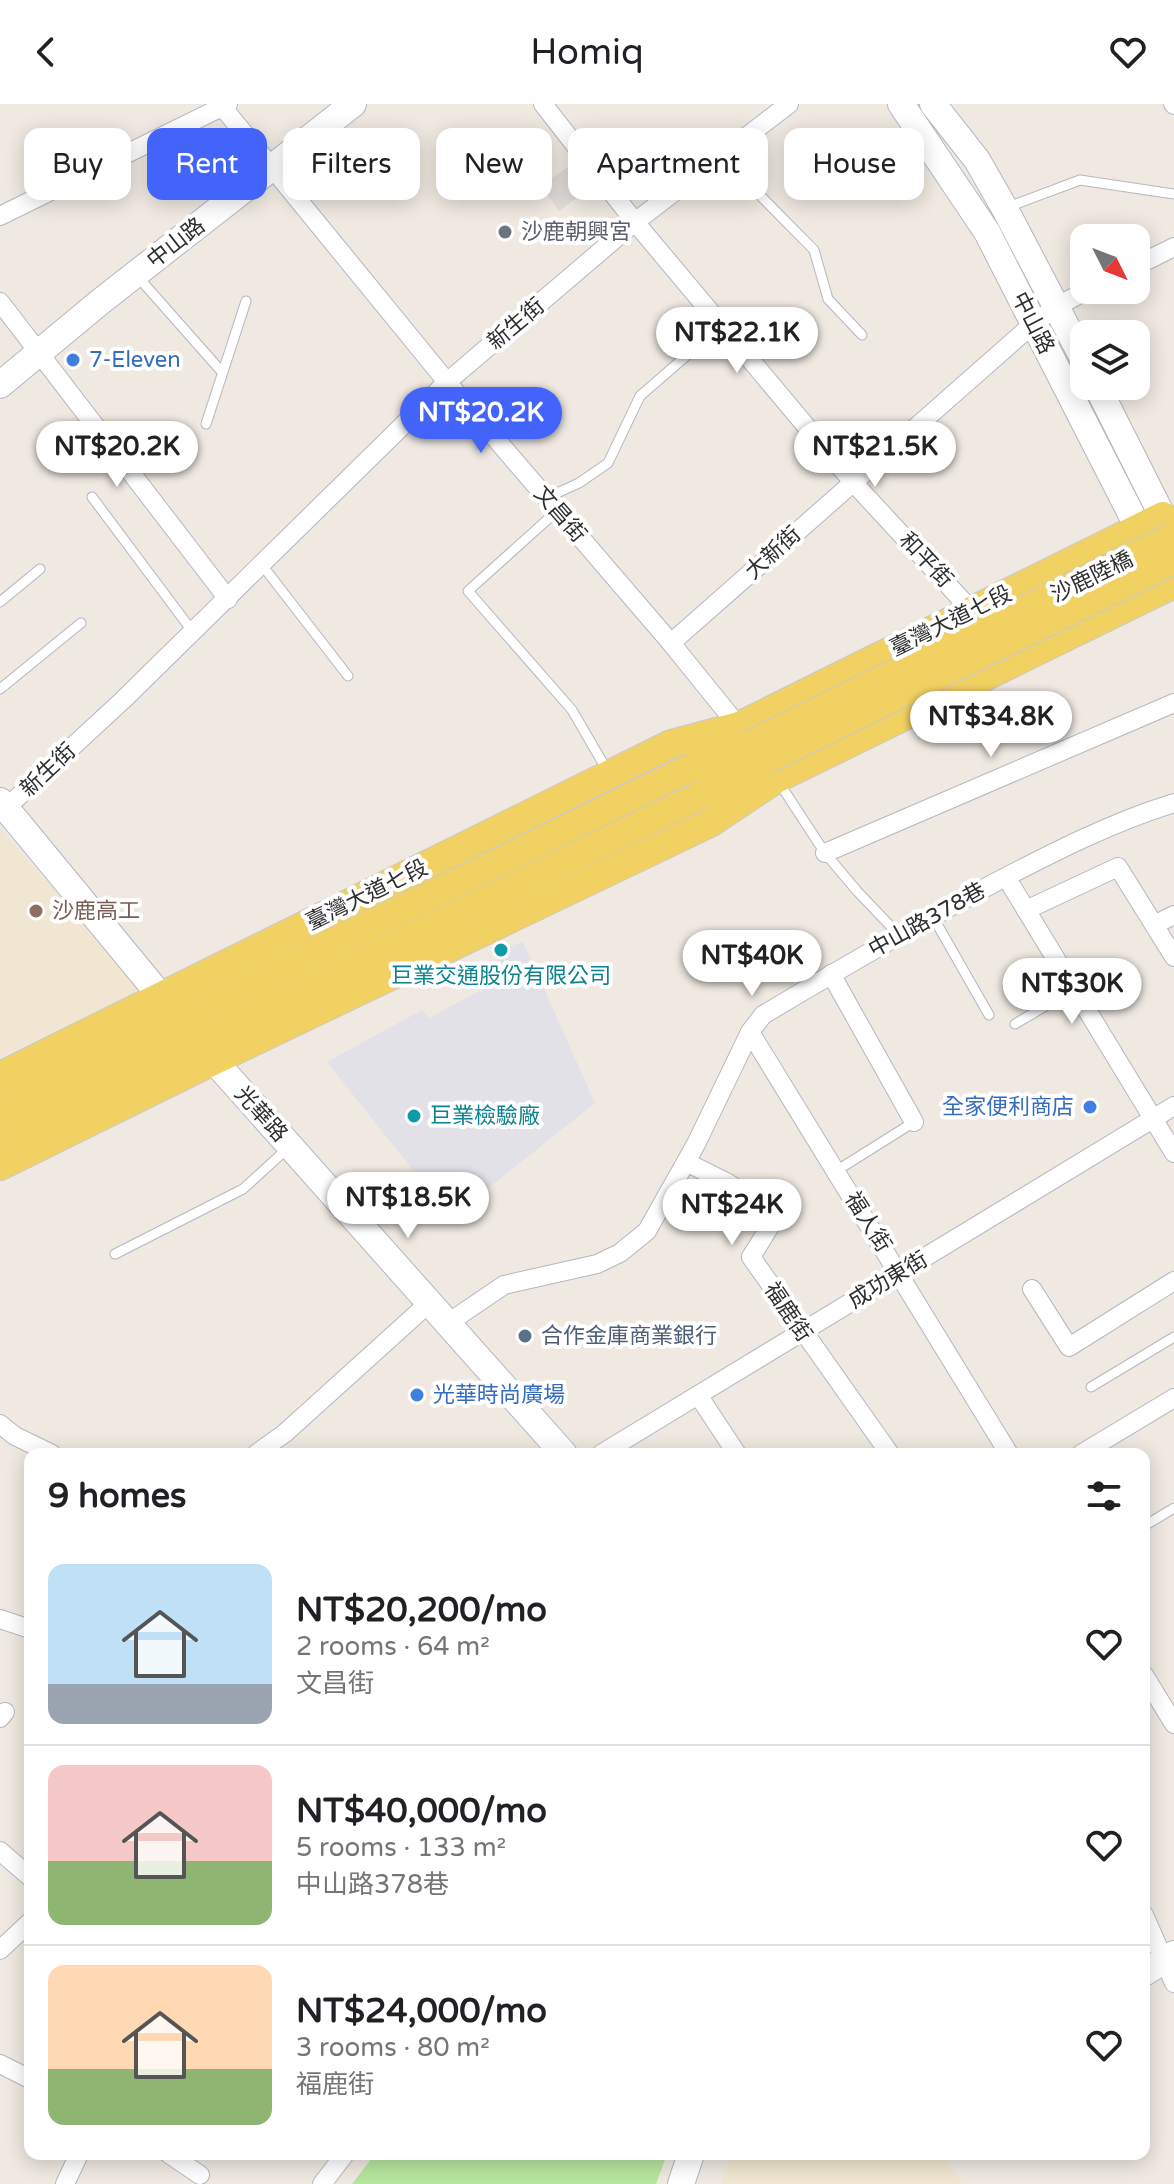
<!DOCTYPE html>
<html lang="en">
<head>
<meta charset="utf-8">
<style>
  :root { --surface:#fff; --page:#f2f2f2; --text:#202124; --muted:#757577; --line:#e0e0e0; --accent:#4264fb }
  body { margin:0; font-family:"Varela Round","Noto Sans TC",sans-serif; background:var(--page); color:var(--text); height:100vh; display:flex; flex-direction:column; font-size:30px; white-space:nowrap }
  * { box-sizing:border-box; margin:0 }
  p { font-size:26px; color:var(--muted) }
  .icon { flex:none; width:44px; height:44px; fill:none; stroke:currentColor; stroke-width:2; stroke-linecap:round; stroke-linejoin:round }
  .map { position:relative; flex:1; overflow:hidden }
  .drawer { position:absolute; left:24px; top:1344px; width:1126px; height:712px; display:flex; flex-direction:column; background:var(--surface); border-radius:16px; box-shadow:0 4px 20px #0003 }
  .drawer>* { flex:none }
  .banner { position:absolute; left:24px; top:24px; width:1126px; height:72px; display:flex; gap:16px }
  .needle { width:52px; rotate:132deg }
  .fabs { position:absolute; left:1070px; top:120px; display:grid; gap:16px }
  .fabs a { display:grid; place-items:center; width:80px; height:80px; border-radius:16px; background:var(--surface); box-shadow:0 4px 20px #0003; font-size:40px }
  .price { position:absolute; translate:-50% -68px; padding:0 18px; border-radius:28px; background:#fff; color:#222; font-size:26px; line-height:52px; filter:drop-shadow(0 2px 4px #0008) }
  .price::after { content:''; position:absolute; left:50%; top:48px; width:24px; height:18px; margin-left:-12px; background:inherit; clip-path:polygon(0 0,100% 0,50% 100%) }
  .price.on { background:var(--accent); color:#fff }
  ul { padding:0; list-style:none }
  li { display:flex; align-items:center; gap:24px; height:200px; padding:0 24px }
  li+li { border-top:2px solid var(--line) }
  li span { display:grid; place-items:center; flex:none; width:224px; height:160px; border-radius:16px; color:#555 }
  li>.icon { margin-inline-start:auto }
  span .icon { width:96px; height:96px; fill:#fffc; stroke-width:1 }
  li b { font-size:34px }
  h2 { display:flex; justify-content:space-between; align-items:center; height:96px; padding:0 24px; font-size:34px }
  .pill { padding:0 28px; border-radius:16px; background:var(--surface); box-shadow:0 4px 20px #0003; font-size:28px; line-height:72px }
  .pill.on { background:var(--accent); color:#fff }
  header { display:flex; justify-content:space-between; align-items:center; height:104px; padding:0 24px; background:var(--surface); font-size:36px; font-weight:600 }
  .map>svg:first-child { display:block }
</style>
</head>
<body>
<header><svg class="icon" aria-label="back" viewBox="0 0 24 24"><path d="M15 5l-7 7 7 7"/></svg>Homiq<svg class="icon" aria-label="heart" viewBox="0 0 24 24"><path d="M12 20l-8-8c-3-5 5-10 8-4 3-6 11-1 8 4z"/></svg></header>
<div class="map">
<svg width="1174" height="2080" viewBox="0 0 1174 2080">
  <rect width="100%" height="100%" fill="#efe9e1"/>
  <polygon fill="#e3e1e8" points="523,838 595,999 451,1114 327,958 422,906 429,914 501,875 495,847"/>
  <g fill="#f0e6d1">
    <polygon points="0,725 144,889 0,952"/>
    <polygon points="731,2050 940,2050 963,2080 721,2080"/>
  </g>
  <polygon fill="#b6e59e" points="375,2050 660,2050 666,2053 656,2080 352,2080"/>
  <polygon fill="#dfdcd8" points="569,62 587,86 559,107 541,82"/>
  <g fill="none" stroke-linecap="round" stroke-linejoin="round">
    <g stroke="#b4b7c1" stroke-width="11">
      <g id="lane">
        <polyline points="721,52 814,146 828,195 862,231"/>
        <polyline points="1008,103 1080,76 1174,90"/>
        <polyline points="138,173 222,268"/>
        <polyline points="206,320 246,197"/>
        <polyline points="92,393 193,528"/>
        <polyline points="546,394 579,379 608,359 640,292 723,220"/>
        <polyline points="557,407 468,487 572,606 608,668"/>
        <polyline points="262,461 348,572"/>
        <polyline points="0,498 40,465"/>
        <polyline points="0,585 81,519"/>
        <polyline points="778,677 825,749 857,787 898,830"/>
        <polyline points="933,813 989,911"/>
        <polyline points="1015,920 1074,885"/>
        <polyline points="836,1067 914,1018"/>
        <polyline points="115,1150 243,1085 288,1044"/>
        <polyline points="1091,1283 1174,1233"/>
        <polyline points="1144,1422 1174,1404"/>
      </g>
    </g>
    <g stroke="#b4b7c1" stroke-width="20">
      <g id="street">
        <polyline points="220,0 447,278 671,539 743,628"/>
        <polyline points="543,0 635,118 852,377 972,507"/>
        <polyline points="1173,0 1174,1"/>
        <polyline points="0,112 228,0"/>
        <polyline points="1136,162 1174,143"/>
        <polyline points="0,198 228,495"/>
        <polyline points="671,539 1033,220 1057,202 1088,186"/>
        <polyline points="6,704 123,596 447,278 635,118 789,0"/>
        <polyline points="825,749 1174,599"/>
        <polyline points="1006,773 1174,1049"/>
        <polyline points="1026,806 1118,763 1174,853"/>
        <polyline points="1154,821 1174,811"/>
        <polyline points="831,870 914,1018"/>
        <polyline points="750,928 1009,1350"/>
        <polyline points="686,1058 728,1079 777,1111 751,1153 890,1350"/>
        <polyline points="1032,1185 1069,1243 1174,1177"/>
        <path d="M448,1219L504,1181L597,1160L620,1149L647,1127L696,1040L750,928L763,911C840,865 917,820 996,778C1054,748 1112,718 1174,699"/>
        <polyline points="698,1291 737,1350"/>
        <polyline points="0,1320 15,1332 52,1350"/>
        <polyline points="256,1350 285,1329 430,1198"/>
        <polyline points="601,1350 1174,1002"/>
        <polyline points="1081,1350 1174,1294"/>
        <polyline points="0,1515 30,1525"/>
        <polyline points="1144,1571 1174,1620"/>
        <polyline points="0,1614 5,1608"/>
        <polyline points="0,1747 30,1773"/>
        <polyline points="1144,1811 1174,1879"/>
        <polyline points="0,1846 30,1818"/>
        <polyline points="0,1960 30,1975"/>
        <polyline points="169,2050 200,2071"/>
        <polyline points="65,2080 79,2050"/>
        <polyline points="322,2080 345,2050"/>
      </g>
    </g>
    <g stroke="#b4b7c1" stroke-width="28">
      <g id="secondary">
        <polyline points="901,0 987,128 1148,443"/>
        <polyline points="933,0 977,56 1005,105 1084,256"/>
        <polyline points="0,281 100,198 353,0"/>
        <polyline points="1097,282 1171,429"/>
        <polyline points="0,697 173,907"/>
        <polyline points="200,941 564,1350"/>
        <polyline points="1144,1869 1174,1850"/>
        <polyline points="681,2080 691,2050"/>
      </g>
    </g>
    <g stroke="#c9c9c9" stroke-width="30">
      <g id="primary">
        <polyline points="0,972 671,640 739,622 1163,412"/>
        <polyline points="0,1002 684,667 751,640"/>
        <polyline points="0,1032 697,693 764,657"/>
        <polyline points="0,1062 213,957 710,719 776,675 1174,480"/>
      </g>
    </g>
    <use href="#lane" stroke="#fff" stroke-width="9"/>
    <use href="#street" stroke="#fff" stroke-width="18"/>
    <use href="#secondary" stroke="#fff" stroke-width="26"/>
    <use href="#primary" stroke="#f2d163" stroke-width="28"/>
    <g stroke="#c9c9c9" stroke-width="30" stroke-linecap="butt">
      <g id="primary-bridge">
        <polyline points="751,640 1174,432"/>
        <polyline points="764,657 1174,456"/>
      </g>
    </g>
    <use href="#primary-bridge" stroke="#f2d163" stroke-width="28"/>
  </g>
  <circle fill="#6b7280" stroke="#fff" stroke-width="3" cx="505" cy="128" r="8"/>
  <g fill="#3f7fe0" stroke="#fff" stroke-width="3">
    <circle cx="73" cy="256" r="8"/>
    <circle cx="1090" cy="1003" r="8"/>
    <circle cx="417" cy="1291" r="8"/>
  </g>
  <circle fill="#8d6e63" stroke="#fff" stroke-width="3" cx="36" cy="807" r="8"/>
  <g fill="#0f9aa8" stroke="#fff" stroke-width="3">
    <circle cx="501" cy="846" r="8"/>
    <circle cx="414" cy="1012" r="8"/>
  </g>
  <circle fill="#5c6f8a" stroke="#fff" stroke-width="3" cx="525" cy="1232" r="8"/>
  <g text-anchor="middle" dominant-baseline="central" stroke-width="8" stroke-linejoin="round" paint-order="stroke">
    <g font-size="22" fill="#5b616d" stroke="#fff" text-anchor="start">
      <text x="521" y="128">沙鹿朝興宮</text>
    </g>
    <g font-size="22" fill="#2e2e2e" stroke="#fff">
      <text transform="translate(176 139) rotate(-38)">中山路</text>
      <text transform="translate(1033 219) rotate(63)">中山路</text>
      <text transform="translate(516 220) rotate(-40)">新生街</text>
      <text transform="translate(560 410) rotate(49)">文昌街</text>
      <text transform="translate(773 449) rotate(-42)">大新街</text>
      <text transform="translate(926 456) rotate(47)">和平街</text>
      <text transform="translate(1092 473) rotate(-26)">沙鹿陸橋</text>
      <text transform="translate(951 517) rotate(-26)">臺灣大道七段</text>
      <text transform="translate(48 666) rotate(-43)">新生街</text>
      <text transform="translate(367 791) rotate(-26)">臺灣大道七段</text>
      <text transform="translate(927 816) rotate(-29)">中山路378巷</text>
      <text transform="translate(261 1010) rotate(48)">光華路</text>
      <text transform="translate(868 1118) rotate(58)">福人街</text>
      <text transform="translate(888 1176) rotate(-31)">成功東街</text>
      <text transform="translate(788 1208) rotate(56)">福鹿街</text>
    </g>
    <g font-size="22" fill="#366cbe" stroke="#fff" text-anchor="start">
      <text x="89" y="256">7-Eleven</text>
      <text x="1074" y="1003" text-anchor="end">全家便利商店</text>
      <text x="433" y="1291">光華時尚廣場</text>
    </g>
    <g font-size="22" fill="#785e54" stroke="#fff" text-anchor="start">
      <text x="52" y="807">沙鹿高工</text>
    </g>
    <g font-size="22" fill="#0d838f" stroke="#fff">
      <text x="501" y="872">巨業交通股份有限公司</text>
      <text x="430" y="1012" text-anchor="start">巨業檢驗廠</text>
    </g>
    <g font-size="22" fill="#4e5e75" stroke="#fff" text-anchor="start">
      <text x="541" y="1232">合作金庫商業銀行</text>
    </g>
  </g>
</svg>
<div class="fabs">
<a><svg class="needle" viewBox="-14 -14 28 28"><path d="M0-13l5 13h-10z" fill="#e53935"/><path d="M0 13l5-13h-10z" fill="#757577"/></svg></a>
<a><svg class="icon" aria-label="layers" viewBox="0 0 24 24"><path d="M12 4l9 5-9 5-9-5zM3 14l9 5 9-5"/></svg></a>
</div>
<b class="price" style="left:737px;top:271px">NT$22.1K</b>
<b class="price on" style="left:481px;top:351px">NT$20.2K</b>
<b class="price" style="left:117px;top:385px">NT$20.2K</b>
<b class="price" style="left:875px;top:385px">NT$21.5K</b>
<b class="price" style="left:991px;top:655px">NT$34.8K</b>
<b class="price" style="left:752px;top:894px">NT$40K</b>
<b class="price" style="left:1072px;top:922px">NT$30K</b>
<b class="price" style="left:408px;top:1136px">NT$18.5K</b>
<b class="price" style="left:732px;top:1143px">NT$24K</b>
<div class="banner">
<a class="pill">Buy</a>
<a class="pill on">Rent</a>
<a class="pill">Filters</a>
<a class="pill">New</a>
<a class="pill">Apartment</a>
<a class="pill">House</a>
</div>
<section class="drawer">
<h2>9 homes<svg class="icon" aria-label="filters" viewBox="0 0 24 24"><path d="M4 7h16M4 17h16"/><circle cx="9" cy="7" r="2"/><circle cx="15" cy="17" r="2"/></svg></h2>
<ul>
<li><span style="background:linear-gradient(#bfe0f5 75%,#9aa5b1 0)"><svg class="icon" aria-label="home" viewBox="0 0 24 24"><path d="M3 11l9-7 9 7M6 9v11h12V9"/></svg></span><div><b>NT$20,200/mo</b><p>2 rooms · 64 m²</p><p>文昌街</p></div><svg class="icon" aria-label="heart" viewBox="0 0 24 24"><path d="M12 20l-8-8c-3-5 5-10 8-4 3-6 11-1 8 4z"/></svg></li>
<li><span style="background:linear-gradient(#f6c9c9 60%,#8fb573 0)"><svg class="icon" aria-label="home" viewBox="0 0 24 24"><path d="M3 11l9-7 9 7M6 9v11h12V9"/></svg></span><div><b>NT$40,000/mo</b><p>5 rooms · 133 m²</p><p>中山路378巷</p></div><svg class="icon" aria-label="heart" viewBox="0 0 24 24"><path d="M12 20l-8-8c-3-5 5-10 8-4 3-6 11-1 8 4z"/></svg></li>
<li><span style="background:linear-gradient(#ffd9b3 65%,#8fb573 0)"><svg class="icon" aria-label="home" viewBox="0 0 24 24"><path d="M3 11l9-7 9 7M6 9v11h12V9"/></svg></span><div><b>NT$24,000/mo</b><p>3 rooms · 80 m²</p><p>福鹿街</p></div><svg class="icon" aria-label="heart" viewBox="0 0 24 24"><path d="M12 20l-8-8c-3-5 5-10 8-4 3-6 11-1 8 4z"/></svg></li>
</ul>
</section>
</div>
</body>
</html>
